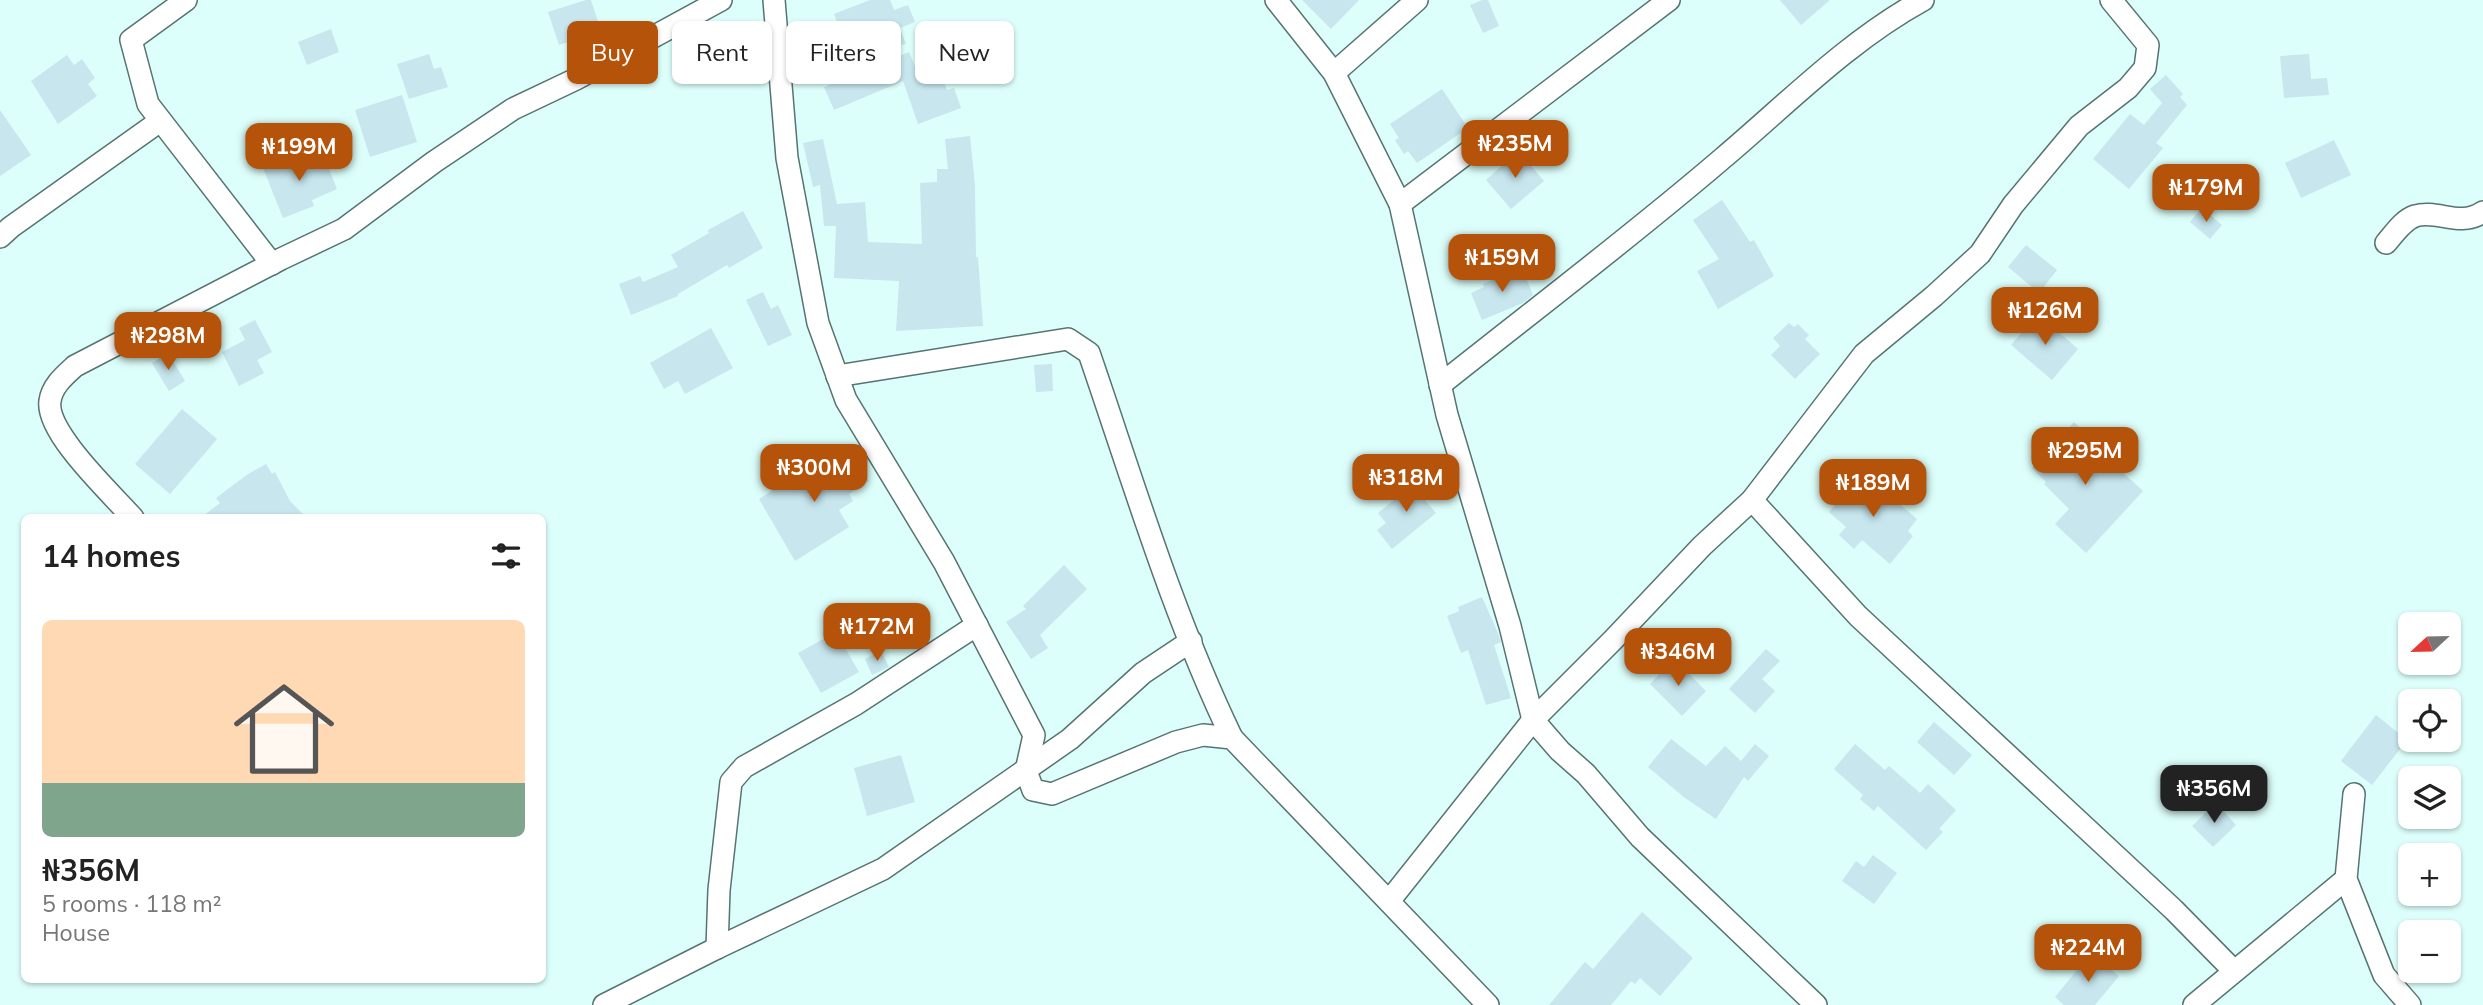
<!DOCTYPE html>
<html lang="en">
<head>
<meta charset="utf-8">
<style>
  :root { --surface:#fff; --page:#f6f6f6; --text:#222; --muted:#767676; --line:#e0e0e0; --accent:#b45309 }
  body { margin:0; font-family:Mulish,sans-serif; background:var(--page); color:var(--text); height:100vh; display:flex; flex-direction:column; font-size:26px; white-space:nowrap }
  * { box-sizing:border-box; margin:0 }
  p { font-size:23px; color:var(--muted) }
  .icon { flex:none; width:38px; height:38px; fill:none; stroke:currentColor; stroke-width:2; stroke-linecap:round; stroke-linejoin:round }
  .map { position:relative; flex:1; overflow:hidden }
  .panel { position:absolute; left:21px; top:514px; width:525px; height:469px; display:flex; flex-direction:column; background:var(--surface); border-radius:10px; box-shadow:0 2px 5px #0004 }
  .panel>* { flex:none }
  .guide { position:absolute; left:567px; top:21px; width:665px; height:63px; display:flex; gap:14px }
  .needle { width:46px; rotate:248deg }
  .buttons { position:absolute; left:2398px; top:612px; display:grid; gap:14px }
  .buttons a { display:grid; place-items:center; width:63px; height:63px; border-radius:10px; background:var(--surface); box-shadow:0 2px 5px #0004; font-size:35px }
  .price { position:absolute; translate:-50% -60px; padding:0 16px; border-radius:14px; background:var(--accent); color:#fff; font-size:23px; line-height:46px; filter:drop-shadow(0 2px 4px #0008) }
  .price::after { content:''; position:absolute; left:50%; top:42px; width:21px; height:16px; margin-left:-10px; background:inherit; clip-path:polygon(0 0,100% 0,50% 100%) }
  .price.selected { background:#222; color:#fff }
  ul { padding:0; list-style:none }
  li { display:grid; align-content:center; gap:14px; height:371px; padding:0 21px }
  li+li { border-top:2px solid var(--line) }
  li span { display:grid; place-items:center; height:217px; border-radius:10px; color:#555 }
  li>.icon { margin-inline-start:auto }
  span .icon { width:126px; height:126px; fill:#fffc; stroke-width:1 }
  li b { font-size:30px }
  h2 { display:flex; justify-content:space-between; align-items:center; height:84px; padding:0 21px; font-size:30px }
  .tag { padding:0 24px; border-radius:10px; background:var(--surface); box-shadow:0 2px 5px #0004; font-size:24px; line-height:63px }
  .tag.selected { background:var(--accent); color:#fff }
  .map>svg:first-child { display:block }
</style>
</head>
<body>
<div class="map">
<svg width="2483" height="1005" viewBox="0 0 2483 1005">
  <rect width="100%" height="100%" fill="#ddfffb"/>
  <g fill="#c7e6ee">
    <polygon points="586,0 591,0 601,31 559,45 548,12"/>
    <polygon points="870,0 890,0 894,10 908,5 915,22 900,28 906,44 850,55 834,14"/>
    <polygon points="1302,0 1359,0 1331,29"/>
    <polygon points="1482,0 1488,0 1499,26 1483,33 1470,5"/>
    <polygon points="1780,0 1830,0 1801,25"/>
    <polygon points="331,29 339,52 307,65 298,42"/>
    <polygon points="909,52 916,69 936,61 947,90 954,88 961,108 918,124 903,81 834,110 824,87"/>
    <polygon points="429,54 434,69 441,67 448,87 409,99 397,64"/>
    <polygon points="2309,54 2311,79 2327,78 2329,95 2284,98 2280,56"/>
    <polygon points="67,55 74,65 82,59 95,78 88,84 97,96 58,124 31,81"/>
    <polygon points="2166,75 2183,94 2180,97 2187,105 2156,143 2163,148 2129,189 2093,159 2130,114 2144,125 2162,103 2150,89"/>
    <polygon points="1442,89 1468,128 1417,163 1408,151 1404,154 1395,140 1399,138 1390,124"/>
    <polygon points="402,95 417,142 370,157 355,110"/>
    <polygon points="0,110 31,155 0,176"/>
    <polygon points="970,136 975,185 976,257 978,257 983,326 896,331 899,281 834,278 836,226 824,226 820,185 813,187 803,143 823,139 837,204 865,202 868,242 922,244 920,183 937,182 937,169 948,169 945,139"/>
    <polygon points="2334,140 2351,175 2301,198 2285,163"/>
    <polygon points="1518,151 1544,181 1511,209 1486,180"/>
    <polygon points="314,152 318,162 325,159 337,189 312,200 314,206 283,218 263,168 295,155 296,159"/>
    <polygon points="1722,200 1750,242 1754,240 1774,276 1718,309 1697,271 1719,259 1693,220"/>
    <polygon points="2202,208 2222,225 2210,239 2190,222"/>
    <polygon points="743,211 763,248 729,268 727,265 678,294 678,296 631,315 619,284 640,276 643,282 678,267 671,255 709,233 708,230"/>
    <polygon points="2026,245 2057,270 2039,293 2008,267"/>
    <polygon points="1522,268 1533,295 1523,303 1482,320 1471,293 1484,287 1483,284"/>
    <polygon points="763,292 771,309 778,305 792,335 768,346 746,300"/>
    <polygon points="2038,314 2078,349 2052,380 2011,345"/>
    <polygon points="255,320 272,352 257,360 264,373 239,386 222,352 245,340 239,328"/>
    <polygon points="1789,323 1794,327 1798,324 1809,335 1805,339 1820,354 1795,379 1771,355 1780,346 1773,338"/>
    <polygon points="711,328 733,368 685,394 678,381 664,389 650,363"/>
    <polygon points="168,353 185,381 169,391 152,363"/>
    <polygon points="1052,364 1053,391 1036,392 1034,365"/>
    <polygon points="182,409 217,439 170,494 135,464"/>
    <polygon points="2074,422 2092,439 2090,442 2143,491 2086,553 2055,524 2069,509 2044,484 2046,482 2032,468"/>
    <polygon points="830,454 838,466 854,457 869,481 849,494 853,501 839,510 849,527 795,561 759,499"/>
    <polygon points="266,464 272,474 275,472 290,501 307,518 200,518 220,503 216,498 248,474"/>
    <polygon points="1862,472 1917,519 1908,531 1913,536 1890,564 1862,540 1854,549 1839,535 1846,527 1829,512"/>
    <polygon points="1420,479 1431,492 1423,498 1436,513 1392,549 1377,530 1386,523 1378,513"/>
    <polygon points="1064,565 1087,589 1040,635 1048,648 1031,659 1006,622 1026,609 1023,606"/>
    <polygon points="1482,597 1498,633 1501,642 1494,645 1511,698 1486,705 1468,650 1461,653 1447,616 1459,611 1458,607"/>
    <polygon points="836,632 859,672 821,693 798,653"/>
    <polygon points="1766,649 1780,661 1762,679 1775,691 1755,713 1729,689"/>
    <polygon points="881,651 889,667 872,675 865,659"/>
    <polygon points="1674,659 1706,691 1682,716 1650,684"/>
    <polygon points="2376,715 2407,740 2372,785 2341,761"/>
    <polygon points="1934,722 1972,755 1954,775 1917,742"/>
    <polygon points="1671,739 1706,766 1725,746 1741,761 1755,744 1769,756 1748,781 1744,777 1716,819 1685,798 1648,767"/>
    <polygon points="1855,744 1885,770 1889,766 1920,793 1928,784 1956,810 1939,829 1943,832 1926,850 1878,806 1874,811 1860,799 1863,795 1834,769"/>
    <polygon points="901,755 915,802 867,816 854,768"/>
    <polygon points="2216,803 2236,825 2213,847 2192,826"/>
    <polygon points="1873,855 1897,873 1874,904 1842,881 1856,861 1864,867"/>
    <polygon points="1642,912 1693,958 1660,996 1640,978 1635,984 1631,981 1611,1005 1549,1005 1585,962 1593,969"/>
    <polygon points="2091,953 2119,976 2095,1005 2064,1005 2055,997"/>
  </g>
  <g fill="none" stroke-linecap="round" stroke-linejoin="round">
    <g stroke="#567471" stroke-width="24">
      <g id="street">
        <polyline points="186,0 131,40 148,104 272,264"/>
        <polyline points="774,0 787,158 818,323 846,400 944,562 1034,735 1026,771 1033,790 1052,794 1176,742 1203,735 1232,738 1488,1005"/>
        <polyline points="1276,0 1334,73 1400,204 1447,415 1510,626 1533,720 1560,751 1586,774 1640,837 1816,1005"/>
        <polyline points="1334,73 1417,0"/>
        <polyline points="1400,204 1669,0"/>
        <polyline points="0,237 11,227 160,121"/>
        <path d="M2386,243C2394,234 2403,220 2415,216C2438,209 2459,228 2483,212"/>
        <path d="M837,376L1068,339L1089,353C1133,481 1173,616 1232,738"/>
        <path d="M1440,385C1534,310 1631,237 1723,158C1787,104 1848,41 1923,0"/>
        <polyline points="1752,500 1858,616 2174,910 2234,971"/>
        <path d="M133,518C112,494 45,432 50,401C52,386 64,376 75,366L281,259L344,229L434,162L513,109L576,79L721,0"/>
        <polyline points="2354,794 2346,879 2384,975 2410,1005"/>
        <polyline points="1390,900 1533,720 1613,640 1702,546 1752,500 1864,354 1934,296 1980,254 2013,205 2079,126 2128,88 2145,68 2148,45 2111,0"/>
        <polyline points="717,948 719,890 731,782 744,767 856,704 977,625"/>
        <polyline points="604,1005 717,948 883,869 1070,739 1143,673 1191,641"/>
        <polyline points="2194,1005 2346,879"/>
      </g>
    </g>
    <use href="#street" stroke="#fff" stroke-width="21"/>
  </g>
</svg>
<div class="buttons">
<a><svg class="needle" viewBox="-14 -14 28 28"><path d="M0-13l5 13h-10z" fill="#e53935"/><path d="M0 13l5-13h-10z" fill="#767676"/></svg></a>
<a><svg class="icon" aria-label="locate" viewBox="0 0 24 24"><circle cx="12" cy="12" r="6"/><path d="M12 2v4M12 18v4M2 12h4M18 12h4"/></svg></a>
<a><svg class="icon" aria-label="layers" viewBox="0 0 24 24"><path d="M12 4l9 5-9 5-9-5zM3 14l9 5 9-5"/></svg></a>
<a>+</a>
<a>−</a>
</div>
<b class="price" style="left:1515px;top:180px">₦235M</b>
<b class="price" style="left:299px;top:183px">₦199M</b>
<b class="price" style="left:2206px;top:224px">₦179M</b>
<b class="price" style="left:1502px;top:294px">₦159M</b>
<b class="price" style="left:2045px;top:347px">₦126M</b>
<b class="price" style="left:168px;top:372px">₦298M</b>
<b class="price" style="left:2085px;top:487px">₦295M</b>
<b class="price" style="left:814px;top:504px">₦300M</b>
<b class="price" style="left:1406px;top:514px">₦318M</b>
<b class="price" style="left:1873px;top:519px">₦189M</b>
<b class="price" style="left:877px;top:663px">₦172M</b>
<b class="price" style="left:1678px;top:688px">₦346M</b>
<b class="price selected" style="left:2214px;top:825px">₦356M</b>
<b class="price" style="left:2088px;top:984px">₦224M</b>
<div class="guide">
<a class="tag selected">Buy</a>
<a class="tag">Rent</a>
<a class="tag">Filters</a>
<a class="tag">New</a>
</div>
<section class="panel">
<h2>14 homes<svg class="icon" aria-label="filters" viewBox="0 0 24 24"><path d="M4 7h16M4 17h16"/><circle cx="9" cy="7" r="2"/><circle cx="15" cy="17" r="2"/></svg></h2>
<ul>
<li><span style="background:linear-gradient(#ffd9b3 75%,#7fa58c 0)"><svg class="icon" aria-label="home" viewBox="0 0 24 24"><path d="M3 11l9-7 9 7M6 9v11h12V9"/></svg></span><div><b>₦356M</b><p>5 rooms · 118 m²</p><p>House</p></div></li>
</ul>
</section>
</div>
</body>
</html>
